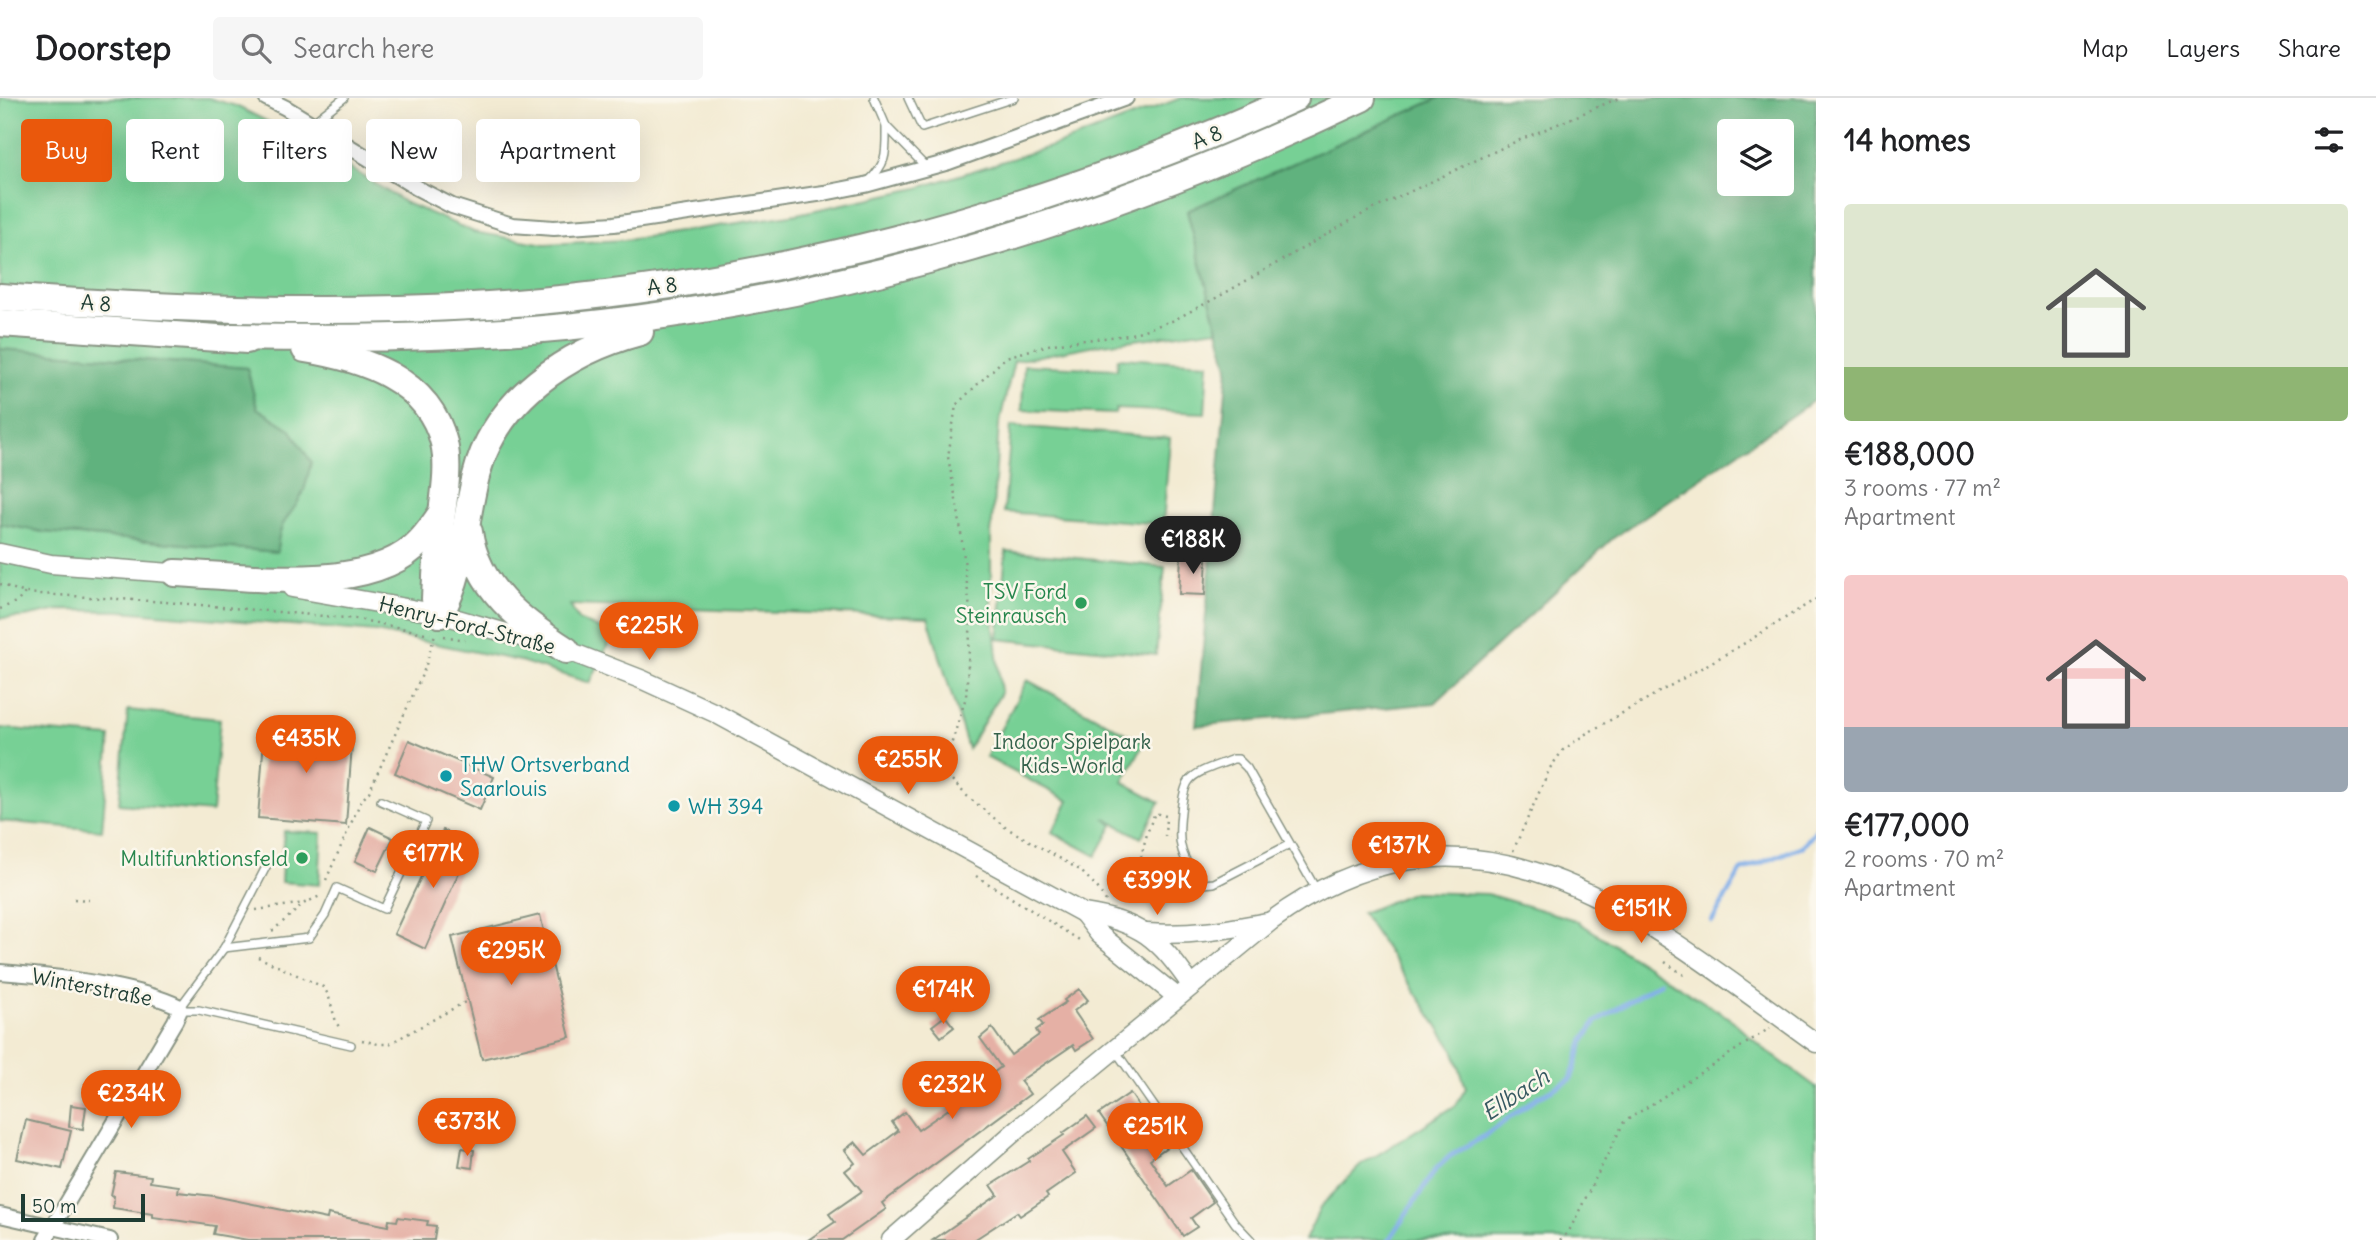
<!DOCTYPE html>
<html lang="en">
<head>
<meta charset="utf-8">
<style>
  :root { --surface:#fff; --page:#f6f6f6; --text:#202124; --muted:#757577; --line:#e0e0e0; --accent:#ea580c }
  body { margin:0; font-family:Delius,sans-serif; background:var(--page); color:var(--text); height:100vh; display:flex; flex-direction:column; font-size:26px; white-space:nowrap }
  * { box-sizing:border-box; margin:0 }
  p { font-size:23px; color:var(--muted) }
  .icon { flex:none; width:38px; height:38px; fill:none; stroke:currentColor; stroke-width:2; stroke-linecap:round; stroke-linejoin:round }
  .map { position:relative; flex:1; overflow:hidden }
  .details { display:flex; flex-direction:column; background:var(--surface); width:560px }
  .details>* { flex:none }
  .banner { position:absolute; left:21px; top:21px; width:665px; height:63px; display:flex; gap:14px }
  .buttons { position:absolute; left:1717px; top:21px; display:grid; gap:14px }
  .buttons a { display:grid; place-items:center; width:77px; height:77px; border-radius:7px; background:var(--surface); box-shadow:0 7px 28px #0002; font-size:35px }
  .scale { position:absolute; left:21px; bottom:18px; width:124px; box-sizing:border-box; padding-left:7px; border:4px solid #1f3d34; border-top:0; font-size:19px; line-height:24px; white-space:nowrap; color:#1f3d34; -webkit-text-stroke:5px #fbf7ec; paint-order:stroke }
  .price { position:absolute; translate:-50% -60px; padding:0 16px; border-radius:24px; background:var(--accent); color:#fff; font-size:23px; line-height:46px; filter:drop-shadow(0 2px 4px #0008) }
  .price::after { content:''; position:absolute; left:50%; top:42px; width:21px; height:16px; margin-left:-10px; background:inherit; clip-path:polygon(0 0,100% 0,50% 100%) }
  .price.current { background:#222; color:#fff }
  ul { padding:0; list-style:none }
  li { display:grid; align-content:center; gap:14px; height:371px; padding:0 28px }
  li span { display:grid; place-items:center; height:217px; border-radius:7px; color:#555 }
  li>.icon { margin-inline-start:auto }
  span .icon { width:126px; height:126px; fill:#fffc; stroke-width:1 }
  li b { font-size:30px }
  h2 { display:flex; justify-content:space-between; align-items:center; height:84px; padding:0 28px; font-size:30px }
  .chip { padding:0 24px; border-radius:7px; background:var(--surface); box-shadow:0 7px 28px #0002; font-size:24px; line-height:63px }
  .chip.current { background:var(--accent); color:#fff }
  header { display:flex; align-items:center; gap:42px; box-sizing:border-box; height:98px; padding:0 35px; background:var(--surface); border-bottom:2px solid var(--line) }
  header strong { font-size:33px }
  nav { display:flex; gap:38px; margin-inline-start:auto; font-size:24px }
  .search { width:490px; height:63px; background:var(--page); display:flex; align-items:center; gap:18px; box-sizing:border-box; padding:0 24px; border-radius:7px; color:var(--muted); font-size:26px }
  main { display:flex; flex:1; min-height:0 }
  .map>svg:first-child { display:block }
</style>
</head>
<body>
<header>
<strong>Doorstep</strong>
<div class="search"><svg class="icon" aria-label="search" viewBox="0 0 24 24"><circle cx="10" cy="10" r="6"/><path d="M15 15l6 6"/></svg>Search here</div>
<nav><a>Map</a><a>Layers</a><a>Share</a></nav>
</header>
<main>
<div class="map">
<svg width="1816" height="1142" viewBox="0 0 1816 1142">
  <rect width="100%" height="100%" fill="#fbf7ec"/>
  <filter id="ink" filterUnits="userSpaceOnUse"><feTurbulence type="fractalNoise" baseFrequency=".0143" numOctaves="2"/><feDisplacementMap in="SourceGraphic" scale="14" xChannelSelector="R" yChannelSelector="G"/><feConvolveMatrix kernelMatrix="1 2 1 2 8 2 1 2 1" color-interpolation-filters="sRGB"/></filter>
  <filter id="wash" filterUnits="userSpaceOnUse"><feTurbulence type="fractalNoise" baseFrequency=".00686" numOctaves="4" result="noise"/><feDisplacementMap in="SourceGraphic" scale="28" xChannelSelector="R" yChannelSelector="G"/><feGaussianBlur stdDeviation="1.57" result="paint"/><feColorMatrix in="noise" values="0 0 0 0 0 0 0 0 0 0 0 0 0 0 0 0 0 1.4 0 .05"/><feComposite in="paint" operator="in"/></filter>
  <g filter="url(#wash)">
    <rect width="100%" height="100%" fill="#f3ebd3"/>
    <g fill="#77d095" stroke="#4b8664" stroke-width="2">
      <polygon points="0,0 208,0 236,8 305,42 406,105 474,134 545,146 626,142 797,116 918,90 1065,44 1181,0 1439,0 1187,113 1218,231 1096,247 1014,263 999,327 991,437 991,501 1001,595 968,651 928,519 570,507 578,522 613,536 590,585 520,563 376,534 121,513 59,512 25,519 0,520 0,426 43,434 277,454 278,436 285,421 303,395 290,331 257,310 247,270 0,251"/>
      <polygon points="1118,260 1208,265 1205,315 1116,311 1115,316 1022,312 1024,267 1117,271"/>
      <polygon points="1011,328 1170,340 1163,426 1004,414"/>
      <polygon points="1006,453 1165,469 1156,557 998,541"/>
      <polygon points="1027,582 1144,645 1123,684 1160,704 1141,740 1104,720 1113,727 1096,758 1052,734 1069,703 986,659"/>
      <polygon points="128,612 220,621 212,714 119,706"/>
      <polygon points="0,630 110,639 102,732 0,723"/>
      <polygon points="284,733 322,735 319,787 281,784"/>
      <polygon points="1414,794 1487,796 1575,822 1732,922 1763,950 1816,989 1816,1142 1305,1142 1321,1108 1360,1068 1456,1007 1466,990 1453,951 1362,815"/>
    </g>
    <g fill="#61b27e" stroke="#407859" stroke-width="2" fill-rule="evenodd">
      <path d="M1439,0H1816V301L1612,441L1435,605L1196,628L1228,269L1187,113ZM1782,33V86H1729V33Z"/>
      <path d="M0,251L247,270L257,310L290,331L311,364C309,373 307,383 304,392C293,420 279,417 277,454L43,434L0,426Z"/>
    </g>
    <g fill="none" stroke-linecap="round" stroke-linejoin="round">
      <g stroke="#7eade8" stroke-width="5">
        <polyline points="1712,823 1741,773 1803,748 1816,732"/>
        <polyline points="1389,1142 1436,1071 1450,1058 1486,1037 1536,1000 1571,981 1584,942 1596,924 1660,884"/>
      </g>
    </g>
    <g id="blocks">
      <g fill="#e5b0a5">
        <polygon points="1181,458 1207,460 1205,497 1179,496"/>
        <polygon points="265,627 353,634 346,727 258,720"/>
        <polygon points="409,642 494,679 480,712 395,675"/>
        <polygon points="370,729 393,740 377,773 355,763"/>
        <polygon points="443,732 472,745 425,851 394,836"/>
        <polygon points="540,817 570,939 482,961 452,839"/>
        <polygon points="1079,891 1088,902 1074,913 1093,941 1076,952 1073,947 1020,983 1030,996 882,1105 886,1111 842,1142 808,1142 835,1124 829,1116 862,1093 845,1073 855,1065 845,1052 855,1044 866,1057 898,1033 892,1024 905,1014 918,1032 956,1006 991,980 989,978 1001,969 980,940 992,930 1011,957 1039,937 1036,932 1043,927 1039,922 1066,904 1064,902"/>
        <polygon points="945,918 954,929 941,939 932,928"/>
        <polygon points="1130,995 1167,1049 1150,1061 1168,1088 1191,1072 1213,1104 1191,1120 1197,1129 1183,1138 1099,1016"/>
        <polygon points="71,1007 86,1009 83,1031 69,1029"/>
        <polygon points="1087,1018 1096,1030 1062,1054 1076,1075 1046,1096 1048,1099 1020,1118 1017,1114 974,1142 933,1142 998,1097 991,1087 1029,1063 1028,1061 1064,1037 1063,1035"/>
        <polygon points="26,1022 71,1033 62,1071 17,1061"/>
        <polygon points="462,1050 474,1052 472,1070 459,1068"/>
        <polygon points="116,1074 151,1078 150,1084 179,1088 178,1094 214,1098 327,1121 328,1116 388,1128 389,1122 397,1123 398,1119 428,1123 427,1127 436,1128 434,1142 248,1142 213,1136 215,1128 153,1119 153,1116 113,1110 114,1098 111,1097"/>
      </g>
    </g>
  </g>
  <g filter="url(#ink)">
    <use href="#blocks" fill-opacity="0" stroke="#899484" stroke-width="2"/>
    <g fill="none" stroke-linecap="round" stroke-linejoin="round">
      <g stroke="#899484" stroke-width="10">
        <g id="service">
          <polyline points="874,0 886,28 927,70"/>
          <polyline points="908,0 922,30 1014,0"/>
          <polyline points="312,25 344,0"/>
          <path d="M868,84C888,64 886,55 886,28"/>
          <path d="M1290,746L1214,785L1203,786C1194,778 1183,760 1181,748C1178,736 1181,693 1189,683C1197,672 1220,667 1233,661H1238L1247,670L1317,793"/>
          <polyline points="224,850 309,840 325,817 337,790 384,811 426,723 381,703"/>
          <polyline points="180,909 224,850 267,767"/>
          <polyline points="180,912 199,912 351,947"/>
          <polyline points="1115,952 1235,1125 1251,1142"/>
        </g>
      </g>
      <g stroke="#899484" stroke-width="18">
        <g id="minor">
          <polyline points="266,0 286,10 417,90 452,108 512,127 554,130 614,126 824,95 865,87 949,64 1126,0"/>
          <path d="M0,874C53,878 131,886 178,908L180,912L175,923L45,1142"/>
          <polyline points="0,1117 110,1142"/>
        </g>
      </g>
      <g stroke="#899484" stroke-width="21">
        <g id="tertiary">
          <polyline points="0,455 51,466 184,476"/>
          <path d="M292,490L440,516L566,552L643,582L715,615L1083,815C1140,823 1159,841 1191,887"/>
          <polyline points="1083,815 1099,836 1177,899"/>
          <path d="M1146,835C1191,838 1224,832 1267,824"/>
          <path d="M891,1142L1020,1029L1271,823C1479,671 1646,824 1816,945"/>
        </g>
      </g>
      <g stroke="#899484" stroke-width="30">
        <g id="motorway">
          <path d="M0,199C157,210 315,217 473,208C758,191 1036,117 1295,0"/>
          <polyline points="0,225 247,242"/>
          <path d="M232,239C312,240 392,241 472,236C782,220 1083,133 1362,0"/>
          <path d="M305,251C362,260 429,281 444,345C449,367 445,392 442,415C438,443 436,472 435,501L440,516"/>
          <path d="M469,434C477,490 521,523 566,552"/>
          <path d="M175,475C243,478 361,496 414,449C425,440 433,428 441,416"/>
          <path d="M440,516C464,474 464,424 476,378C495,301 568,253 640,234"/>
        </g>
      </g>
      <g stroke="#899484" stroke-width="2.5" stroke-dasharray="2 5" stroke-linecap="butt">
        <polyline points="0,486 25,495 166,504 357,521 430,536"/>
        <polyline points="0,511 18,503 25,495"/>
        <polyline points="444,538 465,542"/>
        <polyline points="1513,753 1550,670 1563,652 1584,637 1745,545 1816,501"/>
        <polyline points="976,778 1081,843"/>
        <polyline points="326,782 361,703 369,694 425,570 435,536"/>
        <polyline points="74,801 89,802"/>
        <polyline points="1106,803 1097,789 1080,772 1005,729 967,698 950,680 946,663 966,599 971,520 959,418 948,359 956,307 1006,259 1052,246 1128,237 1172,223 1218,199 1357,119 1508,47 1619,0"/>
        <path d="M1126,806C1140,777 1141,745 1155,715L1166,718L1165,739H1170"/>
        <polyline points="256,812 305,805"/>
        <polyline points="272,833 305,805 320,798"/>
        <path d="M258,859L323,889C333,900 331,919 341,932"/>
        <polyline points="1665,864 1684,877"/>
        <polyline points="362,942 378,946 389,946 465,904"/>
        <polyline points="1560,1142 1569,1133 1624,1024 1770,930"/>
      </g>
      <use href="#service" stroke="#fff" stroke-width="7"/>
      <use href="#minor" stroke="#fff" stroke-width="14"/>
      <use href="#tertiary" stroke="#fff" stroke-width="18"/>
      <use href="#motorway" stroke="#fff" stroke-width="26"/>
    </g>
  </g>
  <g fill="#2e9e5b" stroke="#fbf7ec" stroke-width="2.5">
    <circle cx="1081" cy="505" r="7"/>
    <circle cx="302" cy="760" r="7"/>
  </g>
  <g fill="#0f9aa8" stroke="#fbf7ec" stroke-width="2.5">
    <circle cx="446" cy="678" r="7"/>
    <circle cx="674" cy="708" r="7"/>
  </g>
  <g text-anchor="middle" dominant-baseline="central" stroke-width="5" stroke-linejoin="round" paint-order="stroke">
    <g font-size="21" fill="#1f3d34" stroke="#fbf7ec">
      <text transform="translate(1207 39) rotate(-22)">A 8</text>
      <text transform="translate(662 188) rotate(-8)">A 8</text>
      <text transform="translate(96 205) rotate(4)">A 8</text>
      <text transform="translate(467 527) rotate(14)">Henry-Ford-Straße</text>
      <text transform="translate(92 889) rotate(11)">Winterstraße</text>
    </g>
    <g font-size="21" fill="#27864d" stroke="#fbf7ec" text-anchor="end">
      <text x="1067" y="493">TSV Ford<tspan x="1067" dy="24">Steinrausch</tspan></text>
      <text x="288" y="760">Multifunktionsfeld</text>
    </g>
    <g font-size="21" fill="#35624c" stroke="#fbf7ec">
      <text x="1072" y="643">Indoor Spielpark<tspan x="1072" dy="24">Kids-World</tspan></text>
    </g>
    <g font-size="21" fill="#0d838f" stroke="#fbf7ec" text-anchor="start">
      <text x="460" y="666">THW Ortsverband<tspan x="460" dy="24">Saarlouis</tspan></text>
      <text x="688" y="708">WH 394</text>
    </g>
    <g font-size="23" font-style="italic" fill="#375961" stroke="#fbf7ec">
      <text transform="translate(1515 996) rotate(-33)">Ellbach</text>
    </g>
  </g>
</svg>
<div class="buttons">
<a><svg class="icon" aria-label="layers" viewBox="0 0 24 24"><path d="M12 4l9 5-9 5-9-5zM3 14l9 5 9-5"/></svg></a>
</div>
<div class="scale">50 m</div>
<b class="price current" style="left:1193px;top:478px">€188K</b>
<b class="price" style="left:649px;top:564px">€225K</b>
<b class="price" style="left:306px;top:677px">€435K</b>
<b class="price" style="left:908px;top:698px">€255K</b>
<b class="price" style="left:1399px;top:784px">€137K</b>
<b class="price" style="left:433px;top:792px">€177K</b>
<b class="price" style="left:1157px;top:819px">€399K</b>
<b class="price" style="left:1641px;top:847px">€151K</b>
<b class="price" style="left:511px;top:889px">€295K</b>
<b class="price" style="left:943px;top:928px">€174K</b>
<b class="price" style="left:952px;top:1023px">€232K</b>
<b class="price" style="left:131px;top:1032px">€234K</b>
<b class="price" style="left:467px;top:1060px">€373K</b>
<b class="price" style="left:1155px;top:1065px">€251K</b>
<div class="banner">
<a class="chip current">Buy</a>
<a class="chip">Rent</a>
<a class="chip">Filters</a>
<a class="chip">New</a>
<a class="chip">Apartment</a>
</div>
</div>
<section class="details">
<h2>14 homes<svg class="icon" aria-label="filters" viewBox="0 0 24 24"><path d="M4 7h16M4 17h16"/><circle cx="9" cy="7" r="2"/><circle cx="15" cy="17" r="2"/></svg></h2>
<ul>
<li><span style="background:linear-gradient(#dfe7d0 75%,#8fb573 0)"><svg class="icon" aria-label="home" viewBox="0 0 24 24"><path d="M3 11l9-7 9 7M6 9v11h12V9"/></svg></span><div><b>€188,000</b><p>3 rooms · 77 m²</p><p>Apartment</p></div></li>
<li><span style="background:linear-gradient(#f6c9c9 70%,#9aa5b1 0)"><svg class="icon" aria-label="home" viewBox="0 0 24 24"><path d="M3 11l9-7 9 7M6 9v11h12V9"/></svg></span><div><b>€177,000</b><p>2 rooms · 70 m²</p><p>Apartment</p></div></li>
</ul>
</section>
</main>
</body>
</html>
